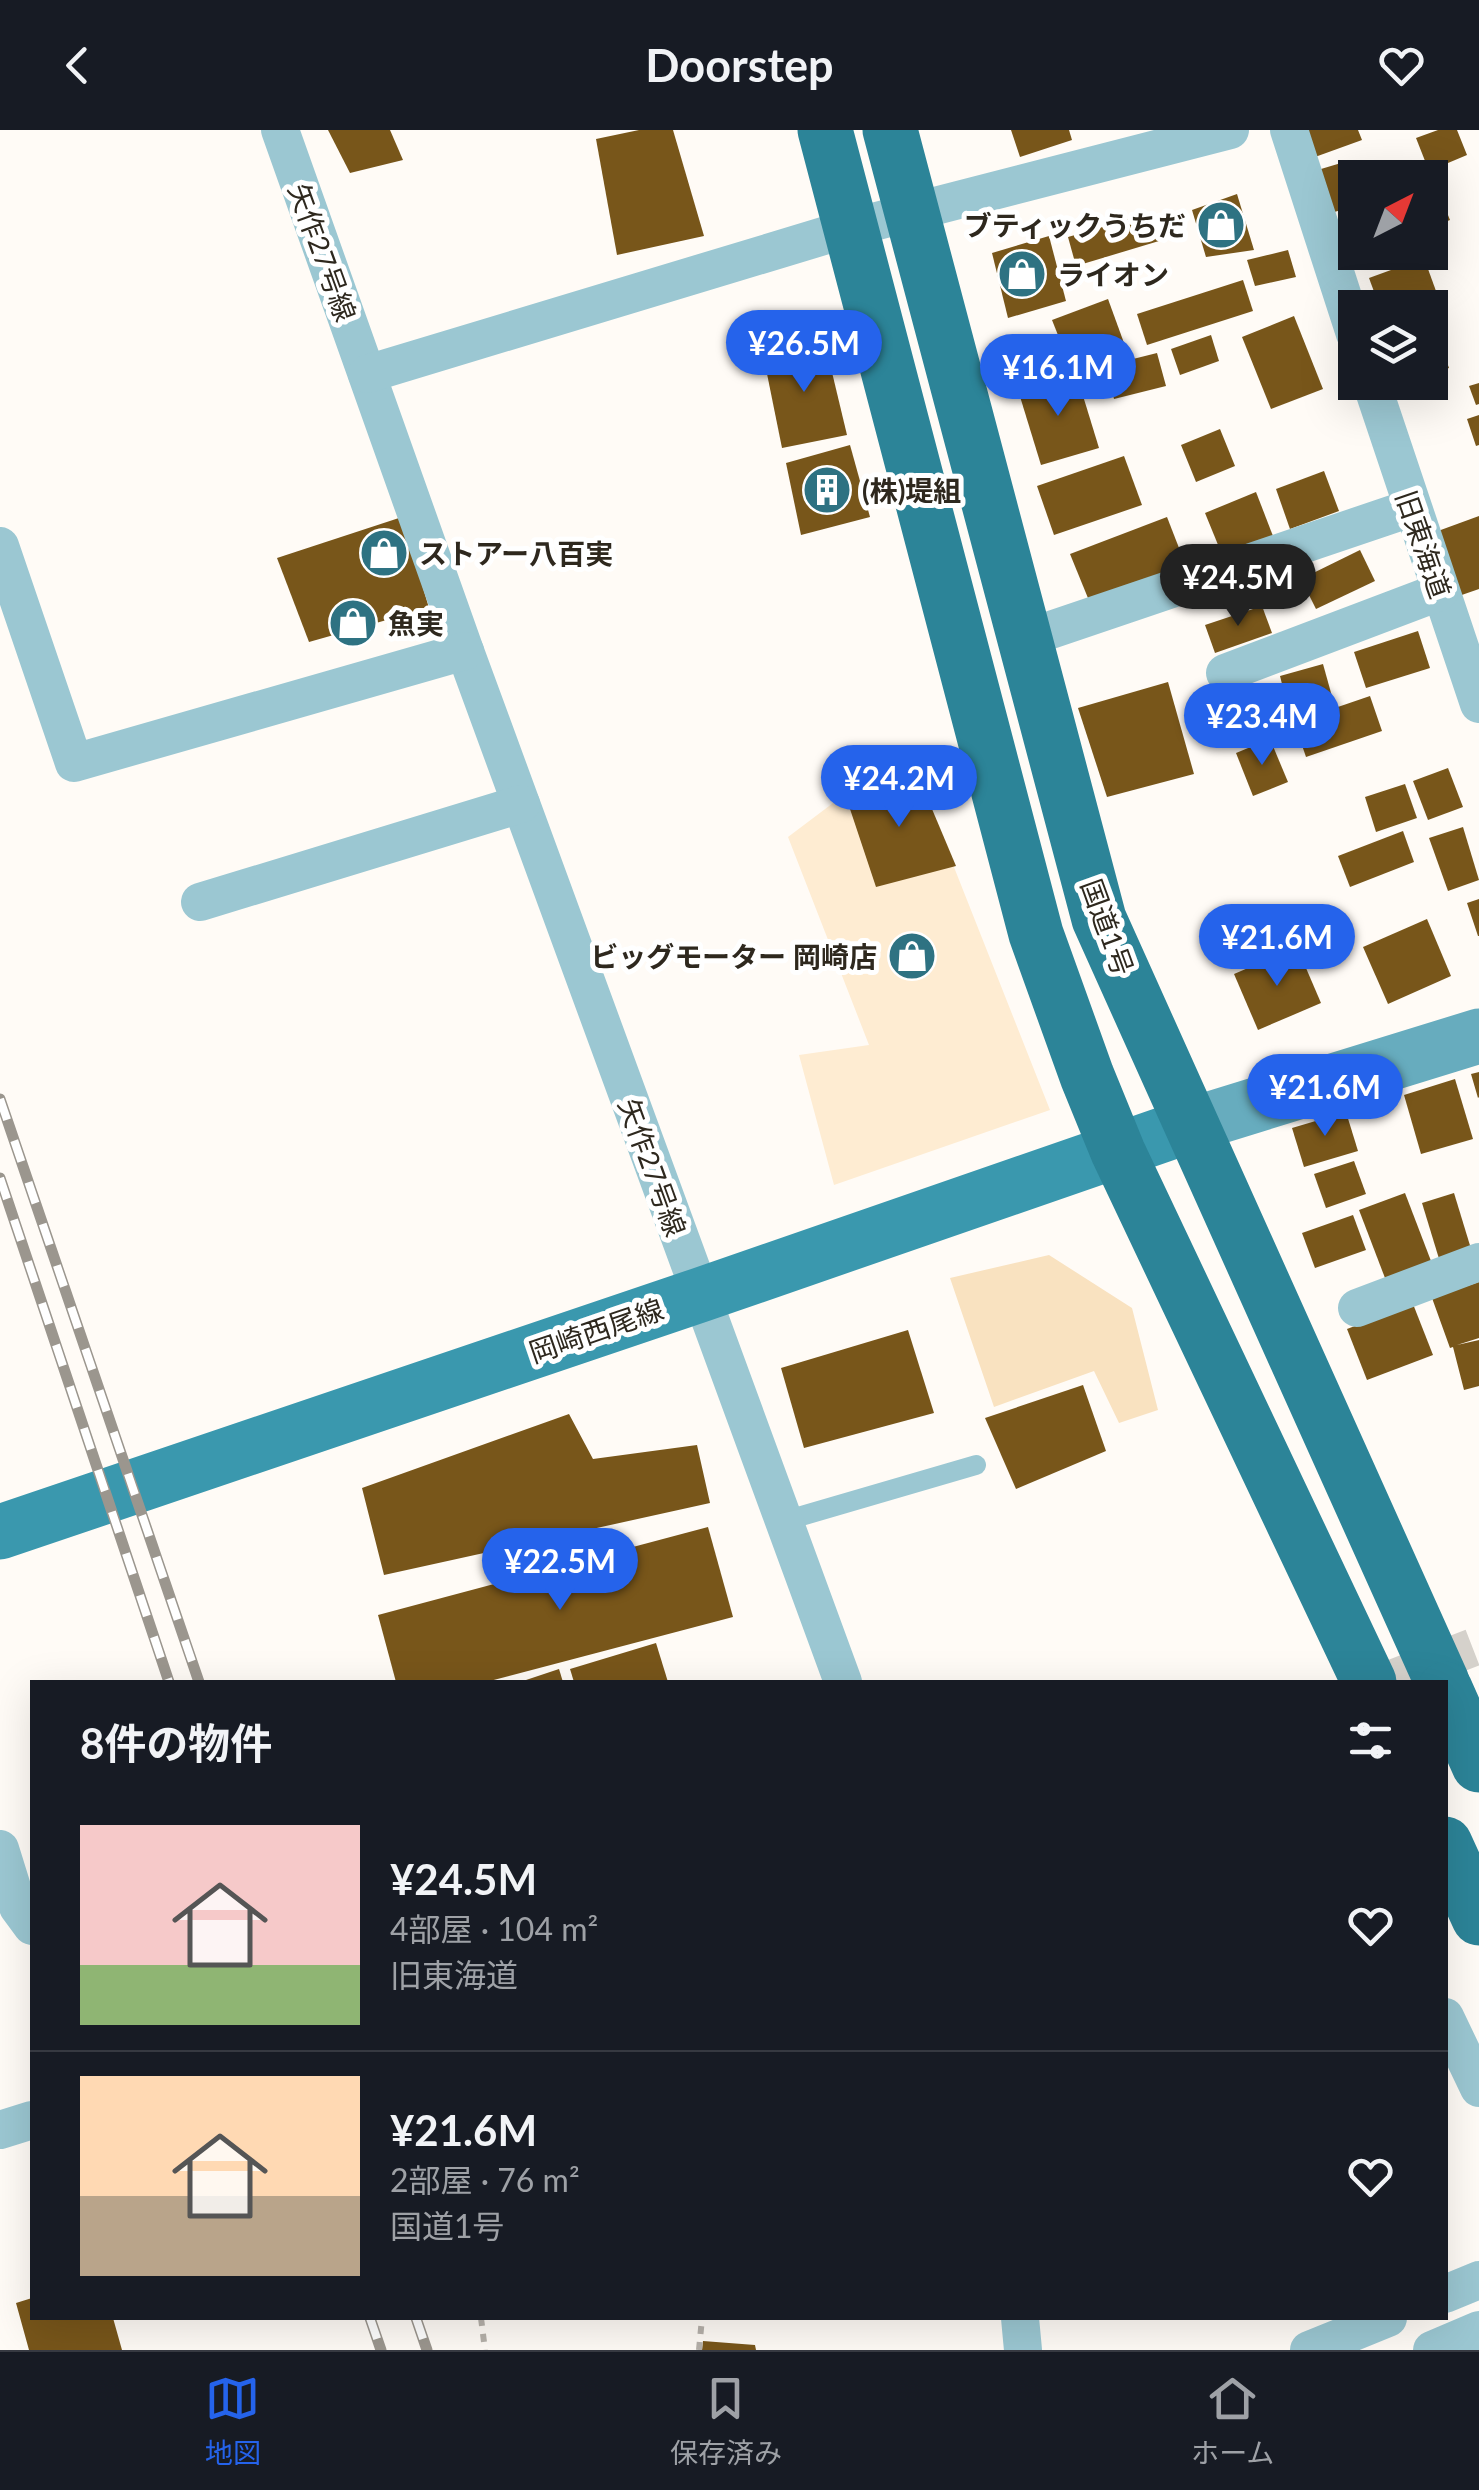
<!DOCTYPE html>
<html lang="ja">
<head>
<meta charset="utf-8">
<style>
  :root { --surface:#171b24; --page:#242831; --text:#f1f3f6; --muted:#9ea1a6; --line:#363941; --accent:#2563eb }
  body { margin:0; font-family:Lato,"Noto Sans JP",sans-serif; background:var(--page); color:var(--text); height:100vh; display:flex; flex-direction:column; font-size:38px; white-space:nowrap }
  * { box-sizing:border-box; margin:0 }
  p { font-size:32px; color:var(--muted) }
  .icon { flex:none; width:55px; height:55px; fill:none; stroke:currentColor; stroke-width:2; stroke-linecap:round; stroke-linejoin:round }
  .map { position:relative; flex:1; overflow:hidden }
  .panel { position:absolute; left:30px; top:1550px; width:1418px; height:640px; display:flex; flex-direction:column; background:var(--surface); border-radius:0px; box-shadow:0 10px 40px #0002 }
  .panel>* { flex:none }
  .needle { width:65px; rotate:42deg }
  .buttons { position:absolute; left:1338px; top:30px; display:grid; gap:20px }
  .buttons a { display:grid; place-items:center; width:110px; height:110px; border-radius:0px; background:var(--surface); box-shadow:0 10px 40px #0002; font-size:50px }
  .price { position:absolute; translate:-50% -85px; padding:0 22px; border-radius:35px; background:var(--accent); color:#fff; font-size:32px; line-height:65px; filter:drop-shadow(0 2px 5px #0008) }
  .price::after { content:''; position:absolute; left:50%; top:60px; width:30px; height:22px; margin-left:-15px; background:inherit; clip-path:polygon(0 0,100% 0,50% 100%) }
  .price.current { background:#222; color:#fff }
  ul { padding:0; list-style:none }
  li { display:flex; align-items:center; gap:30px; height:250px; padding:0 50px }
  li+li { border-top:2px solid var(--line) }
  li span { display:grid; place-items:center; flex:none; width:280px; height:200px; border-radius:0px; color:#555 }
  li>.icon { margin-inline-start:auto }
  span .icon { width:120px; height:120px; fill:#fffc; stroke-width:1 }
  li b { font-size:42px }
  h2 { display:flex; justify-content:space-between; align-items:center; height:120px; padding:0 50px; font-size:42px }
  header { display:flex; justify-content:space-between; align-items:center; height:130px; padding:0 50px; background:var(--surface); font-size:45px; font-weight:700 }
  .tab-bar { display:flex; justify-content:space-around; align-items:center; height:140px; border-top:2px solid var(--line); background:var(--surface); font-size:28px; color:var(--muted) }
  .tab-bar a { display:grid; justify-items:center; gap:5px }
  .tab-bar .current { color:var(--accent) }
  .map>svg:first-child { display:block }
</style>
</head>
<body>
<header><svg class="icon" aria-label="back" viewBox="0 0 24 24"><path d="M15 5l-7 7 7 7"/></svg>Doorstep<svg class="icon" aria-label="heart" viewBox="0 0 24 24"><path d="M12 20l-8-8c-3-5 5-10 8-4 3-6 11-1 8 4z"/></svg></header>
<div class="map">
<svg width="1479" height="2220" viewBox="0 0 1479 2220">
  <rect width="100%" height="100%" fill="#fffbf6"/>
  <polygon fill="#feecd2" points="916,641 1050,980 834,1055 799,925 869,915 788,707 845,664"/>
  <polygon fill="#f9e2c0" points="1049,1125 1132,1178 1158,1280 1119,1293 1094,1241 994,1277 950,1148"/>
  <g fill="#78561a">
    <polygon points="328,0 390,0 403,30 350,43"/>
    <polygon points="639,0 673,0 704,106 617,125 596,9"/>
    <polygon points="1011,0 1069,0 1072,10 1020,27"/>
    <polygon points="1305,0 1358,0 1362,10 1315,27"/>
    <polygon points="1438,0 1457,0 1467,25 1429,41 1416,8"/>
    <polygon points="1351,30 1356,48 1355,76 1324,85 1311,42"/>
    <polygon points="1439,63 1450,90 1430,98 1430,66"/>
    <polygon points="1237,64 1254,120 1206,127 1192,80"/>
    <polygon points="1151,83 1159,111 1076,136 1068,107"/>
    <polygon points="1049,106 1066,171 1008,188 992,123"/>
    <polygon points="1288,120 1296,147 1255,156 1247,130"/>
    <polygon points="1424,128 1436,161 1390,178 1380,178 1369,148"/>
    <polygon points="1243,150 1253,181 1147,215 1137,184"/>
    <polygon points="1108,169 1124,213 1069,233 1052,190"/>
    <polygon points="1294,186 1323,259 1271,279 1242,207"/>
    <polygon points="1436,202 1449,238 1430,245 1430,204"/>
    <polygon points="1211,205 1219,231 1180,245 1171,219"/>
    <polygon points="825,213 847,305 782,318 763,224"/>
    <polygon points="1157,223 1166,256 1114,269 1105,236"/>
    <polygon points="1076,243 1099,318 1041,335 1018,260"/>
    <polygon points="1479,253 1479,274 1476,275 1469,256"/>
    <polygon points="1479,285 1479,315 1476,316 1467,289"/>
    <polygon points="1220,299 1235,336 1196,352 1181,315"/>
    <polygon points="850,315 870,387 801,405 786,333"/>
    <polygon points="1124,326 1142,375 1054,405 1037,356"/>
    <polygon points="1324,341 1339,381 1290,399 1276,359"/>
    <polygon points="1256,362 1273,406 1223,427 1205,383"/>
    <polygon points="1479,386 1479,459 1453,468 1427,405"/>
    <polygon points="402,387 429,478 309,512 277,428"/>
    <polygon points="1167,387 1186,436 1090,473 1070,424"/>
    <polygon points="1360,420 1375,451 1316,479 1301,449"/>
    <polygon points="1262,476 1272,503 1215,523 1205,495"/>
    <polygon points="1418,501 1430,538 1366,558 1354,522"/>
    <polygon points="1323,534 1333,570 1289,582 1280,546"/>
    <polygon points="1168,552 1194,644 1107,667 1078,578"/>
    <polygon points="1258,556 1273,594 1228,610 1214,571"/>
    <polygon points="1370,566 1382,601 1306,627 1294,592"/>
    <polygon points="1270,609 1288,652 1253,666 1236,623"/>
    <polygon points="1448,638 1463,677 1428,690 1413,651"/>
    <polygon points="916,641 956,736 876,757 845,664"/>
    <polygon points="1405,654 1417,688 1376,702 1365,667"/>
    <polygon points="1463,697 1479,750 1448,761 1429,708"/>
    <polygon points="1403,701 1414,732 1350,757 1338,726"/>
    <polygon points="1479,769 1479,806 1478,806 1467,773"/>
    <polygon points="1427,789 1451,846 1388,874 1363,817"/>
    <polygon points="1297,817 1321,873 1258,900 1234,844"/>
    <polygon points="1479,942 1479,967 1478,968 1471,944"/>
    <polygon points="1455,949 1473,1009 1421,1024 1404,965"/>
    <polygon points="1346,982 1358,1021 1304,1037 1292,998"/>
    <polygon points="1354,1031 1366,1064 1326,1078 1314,1044"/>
    <polygon points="1405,1063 1431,1131 1385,1148 1359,1080"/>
    <polygon points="1454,1063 1472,1122 1440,1132 1422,1073"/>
    <polygon points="1353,1085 1366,1120 1315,1138 1302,1103"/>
    <polygon points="1479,1152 1479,1208 1457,1215 1479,1210 1479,1256 1464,1260 1453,1217 1450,1218 1432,1168"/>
    <polygon points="1413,1174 1433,1225 1367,1250 1347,1199"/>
    <polygon points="908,1200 934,1283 804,1318 781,1238"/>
    <polygon points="1083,1255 1106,1321 1016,1359 985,1288"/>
    <polygon points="569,1284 593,1329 697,1315 710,1373 384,1445 362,1358"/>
    <polygon points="708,1397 733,1487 486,1552 396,1552 378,1485"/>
    <polygon points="656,1513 668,1552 574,1552 570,1539"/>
    <polygon points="559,1539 563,1552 520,1552"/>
    <polygon points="32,2168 32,2188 113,2188 122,2220 29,2220 16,2173"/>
    <polygon points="703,2211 755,2215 756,2220 702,2220"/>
  </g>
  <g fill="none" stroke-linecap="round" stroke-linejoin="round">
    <polyline stroke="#d5d1cb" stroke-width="38" stroke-dasharray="38 19" stroke-linecap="butt" points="1384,1552 1479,1515"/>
    <g stroke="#b6b1aa" stroke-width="6" stroke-dasharray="8 8" stroke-linecap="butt">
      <polyline points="481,2188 485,2220"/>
      <polyline points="699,2220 702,2188"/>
    </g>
    <polyline stroke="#9bc7d2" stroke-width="20" points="784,1391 976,1335"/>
    <g stroke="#9bc7d2" stroke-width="38">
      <polyline points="280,0 465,521 843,1552"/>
      <polyline points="1289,0 1355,204"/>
      <polyline points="367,244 850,98 1230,0"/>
      <polyline points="1371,252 1479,574"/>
      <polyline points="0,416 74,633 465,521"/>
      <polyline points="1027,508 1411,378"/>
      <polyline points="1225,543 1439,462"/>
      <polyline points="200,772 521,674"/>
      <polyline points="1357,1178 1479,1132"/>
      <polyline points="0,1719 18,1777 32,1796"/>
      <polyline points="1445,1887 1479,1958"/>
      <polyline points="0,2000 32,1990"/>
      <polyline points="1445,2164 1479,2150"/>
      <polyline points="1020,2188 1023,2220"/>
      <polyline points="1309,2220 1388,2188"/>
      <polyline points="1432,2220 1479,2200"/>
    </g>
    <polyline stroke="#67acbe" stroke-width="55" points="1191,995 1479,906"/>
    <polyline stroke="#3a98ae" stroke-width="55" points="0,1402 700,1165 1191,995"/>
    <g stroke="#2c8498" stroke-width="55">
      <polyline points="825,0 1036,804 1087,946 1118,1022 1369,1552"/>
      <polyline points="890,0 1099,789 1442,1552"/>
      <polyline points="1445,1559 1479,1635"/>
      <polyline points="1445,1714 1479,1788"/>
    </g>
    <g stroke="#9b968e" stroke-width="11">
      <g id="rail">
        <polyline points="0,969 199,1552"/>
        <polyline points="0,1048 169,1552"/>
        <polyline points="370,2188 381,2220"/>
        <polyline points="416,2188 427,2220"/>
      </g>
    </g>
    <use href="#rail" stroke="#fff" stroke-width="8" stroke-dasharray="22" stroke-linecap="butt"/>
  </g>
  <defs>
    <g id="shop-disc" transform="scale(2.5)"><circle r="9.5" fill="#2e7282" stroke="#fff"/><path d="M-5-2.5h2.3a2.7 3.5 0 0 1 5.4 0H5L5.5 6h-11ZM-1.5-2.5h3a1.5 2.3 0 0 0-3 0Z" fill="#fff"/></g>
    <g id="building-disc" transform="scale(2.5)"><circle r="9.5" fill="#2e7282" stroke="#fff"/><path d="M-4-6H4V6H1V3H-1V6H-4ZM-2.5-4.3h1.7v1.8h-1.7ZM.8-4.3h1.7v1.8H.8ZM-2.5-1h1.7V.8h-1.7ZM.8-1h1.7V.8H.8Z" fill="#fff"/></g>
  </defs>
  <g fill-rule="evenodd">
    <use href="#shop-disc" x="1221" y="95"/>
    <use href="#shop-disc" x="1022" y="144"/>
    <use href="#building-disc" x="827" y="360"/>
    <use href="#shop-disc" x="384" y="423"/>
    <use href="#shop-disc" x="353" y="493"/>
    <use href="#shop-disc" x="912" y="826"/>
  </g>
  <g text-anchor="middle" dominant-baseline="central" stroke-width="10" stroke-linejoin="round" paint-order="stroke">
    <g font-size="28" font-weight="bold" fill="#2e281e" stroke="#fff" text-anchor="start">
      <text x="1186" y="95" text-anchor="end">ブティックうちだ</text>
      <text x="1057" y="144">ライオン</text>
      <text x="862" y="360">(株)堤組</text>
      <text x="419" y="423">ストアー八百実</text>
      <text x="388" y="493">魚実</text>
      <text x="877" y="826" text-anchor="end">ビッグモーター 岡崎店</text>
    </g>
    <g font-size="28" fill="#2e281e" stroke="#fff">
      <text transform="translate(323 122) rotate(70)">矢作27号線</text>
      <text transform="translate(1424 414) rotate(71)">旧東海道</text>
      <text transform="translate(1108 797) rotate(70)">国道1号</text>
      <text transform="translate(653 1037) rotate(70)">矢作27号線</text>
      <text transform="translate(596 1200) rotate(-19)">岡崎西尾線</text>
    </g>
  </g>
</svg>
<div class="buttons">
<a><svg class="needle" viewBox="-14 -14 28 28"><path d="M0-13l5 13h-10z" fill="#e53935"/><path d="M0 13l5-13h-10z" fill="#9ea1a6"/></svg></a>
<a><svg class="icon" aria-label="layers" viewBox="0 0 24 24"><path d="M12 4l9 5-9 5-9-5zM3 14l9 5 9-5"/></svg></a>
</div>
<b class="price" style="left:804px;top:265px">¥26.5M</b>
<b class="price" style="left:1058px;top:289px">¥16.1M</b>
<b class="price current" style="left:1238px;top:499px">¥24.5M</b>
<b class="price" style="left:1262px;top:638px">¥23.4M</b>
<b class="price" style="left:899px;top:700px">¥24.2M</b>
<b class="price" style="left:1277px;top:859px">¥21.6M</b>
<b class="price" style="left:1325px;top:1009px">¥21.6M</b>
<b class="price" style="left:560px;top:1483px">¥22.5M</b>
<section class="panel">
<h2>8件の物件<svg class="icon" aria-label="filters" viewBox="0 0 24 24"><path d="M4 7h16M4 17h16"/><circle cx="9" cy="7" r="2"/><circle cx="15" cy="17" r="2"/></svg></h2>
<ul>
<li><span style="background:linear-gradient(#f6c9c9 70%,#8fb573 0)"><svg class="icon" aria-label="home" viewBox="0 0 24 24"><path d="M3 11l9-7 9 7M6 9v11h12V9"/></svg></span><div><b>¥24.5M</b><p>4部屋 · 104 m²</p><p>旧東海道</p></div><svg class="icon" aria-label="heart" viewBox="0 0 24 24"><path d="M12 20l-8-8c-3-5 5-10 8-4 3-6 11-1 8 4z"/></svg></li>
<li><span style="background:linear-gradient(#ffd9b3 60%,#b9a48a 0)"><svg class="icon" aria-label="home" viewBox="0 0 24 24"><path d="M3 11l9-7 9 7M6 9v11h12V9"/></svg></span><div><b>¥21.6M</b><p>2部屋 · 76 m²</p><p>国道1号</p></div><svg class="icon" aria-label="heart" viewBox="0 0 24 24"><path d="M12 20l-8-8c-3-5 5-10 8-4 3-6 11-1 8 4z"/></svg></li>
</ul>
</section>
</div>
<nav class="tab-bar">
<a class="current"><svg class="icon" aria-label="map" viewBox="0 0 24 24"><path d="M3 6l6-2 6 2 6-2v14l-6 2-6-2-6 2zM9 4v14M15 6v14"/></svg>地図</a>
<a><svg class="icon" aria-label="saved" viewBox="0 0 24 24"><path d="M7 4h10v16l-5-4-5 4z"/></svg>保存済み</a>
<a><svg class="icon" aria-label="home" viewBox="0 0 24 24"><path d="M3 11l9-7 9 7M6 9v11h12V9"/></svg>ホーム</a>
</nav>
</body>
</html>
